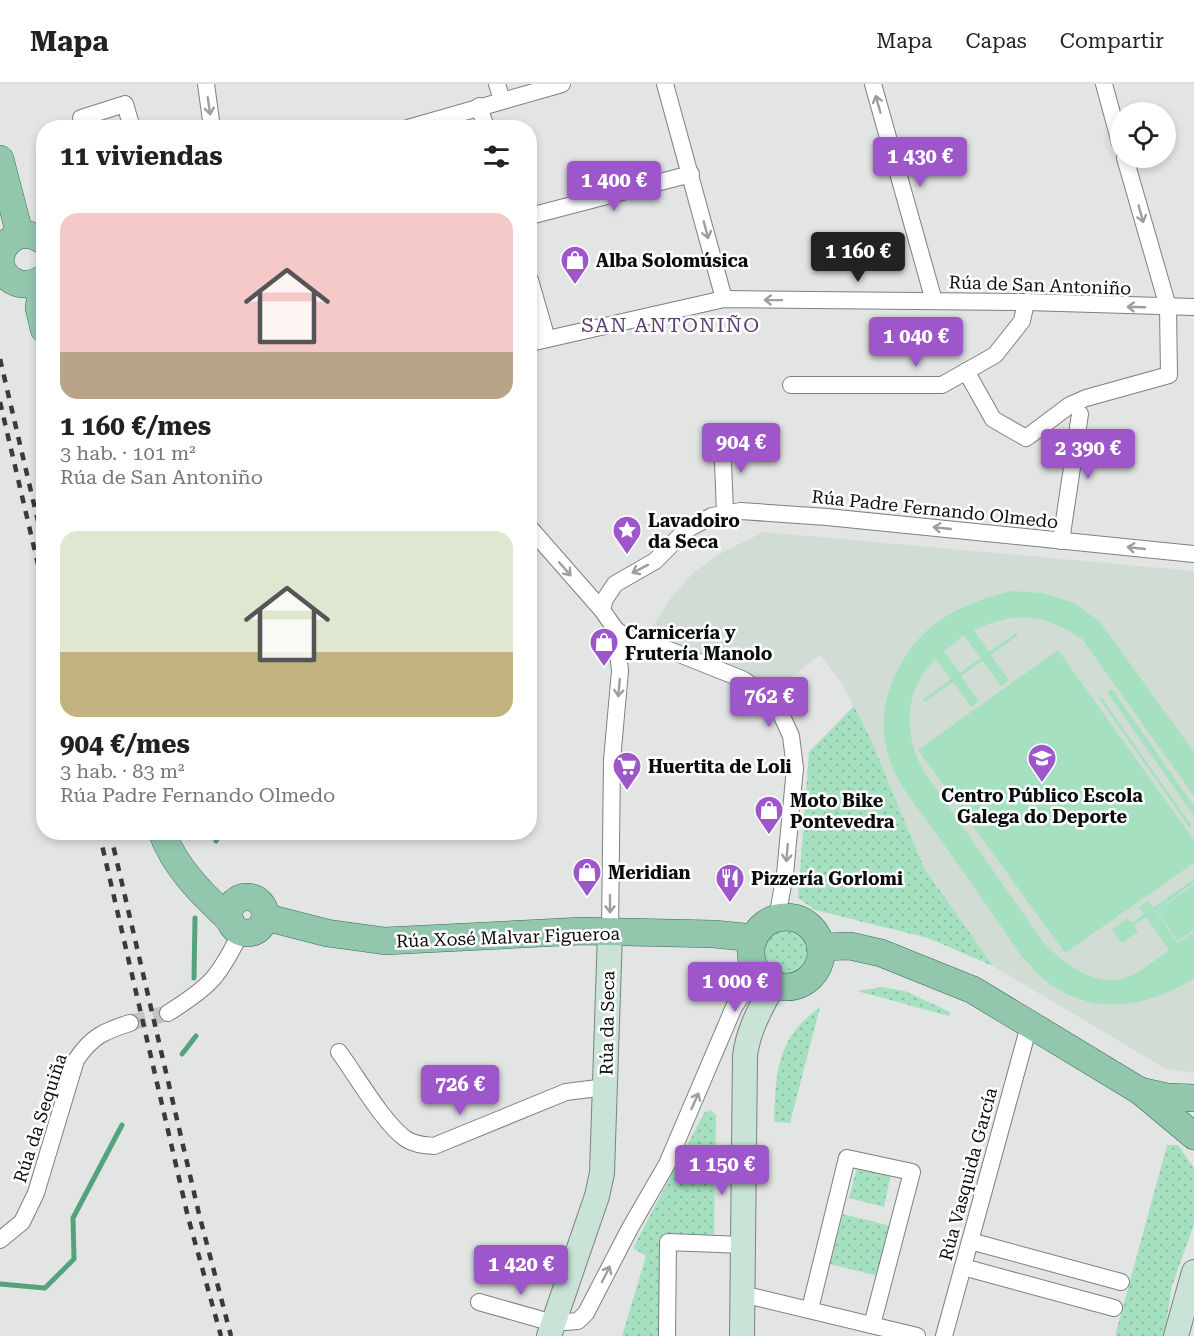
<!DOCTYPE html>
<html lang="es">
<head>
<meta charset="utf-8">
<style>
  :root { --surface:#fff; --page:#f6f6f6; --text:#222; --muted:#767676; --line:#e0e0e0; --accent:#9d57cb }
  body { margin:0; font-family:"Roboto Serif",serif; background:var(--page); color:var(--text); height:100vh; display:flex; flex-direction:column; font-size:22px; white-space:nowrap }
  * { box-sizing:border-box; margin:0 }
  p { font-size:20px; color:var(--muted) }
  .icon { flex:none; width:33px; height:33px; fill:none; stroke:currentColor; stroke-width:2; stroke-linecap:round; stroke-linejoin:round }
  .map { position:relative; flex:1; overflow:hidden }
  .side { position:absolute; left:36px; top:36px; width:501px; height:720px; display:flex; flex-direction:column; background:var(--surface); border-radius:24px; box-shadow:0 3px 9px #0003 }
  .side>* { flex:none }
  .tools { position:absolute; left:1110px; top:18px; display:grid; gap:12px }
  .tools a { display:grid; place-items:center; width:66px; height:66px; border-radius:50%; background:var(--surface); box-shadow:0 3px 9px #0003; font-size:30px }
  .price { position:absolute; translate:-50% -51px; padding:0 14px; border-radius:6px; background:var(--accent); color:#fff; font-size:20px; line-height:39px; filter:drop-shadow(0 2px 3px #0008) }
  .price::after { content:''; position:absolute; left:50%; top:36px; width:18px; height:14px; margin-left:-9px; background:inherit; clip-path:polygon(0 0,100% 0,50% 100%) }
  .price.current { background:#222; color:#fff }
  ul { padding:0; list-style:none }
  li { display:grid; align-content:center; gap:12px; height:318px; padding:0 24px }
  li span { display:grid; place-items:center; height:186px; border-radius:18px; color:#555 }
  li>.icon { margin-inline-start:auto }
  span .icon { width:108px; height:108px; fill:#fffc; stroke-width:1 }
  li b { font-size:26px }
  h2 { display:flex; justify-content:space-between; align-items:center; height:72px; padding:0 24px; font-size:26px }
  header { display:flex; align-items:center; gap:36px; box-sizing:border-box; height:84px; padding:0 30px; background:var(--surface); border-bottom:2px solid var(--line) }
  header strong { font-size:28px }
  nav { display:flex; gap:33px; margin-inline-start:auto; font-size:21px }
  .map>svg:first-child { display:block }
</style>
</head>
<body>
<header>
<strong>Mapa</strong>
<nav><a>Mapa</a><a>Capas</a><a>Compartir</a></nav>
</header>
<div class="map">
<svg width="1194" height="1252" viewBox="0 0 1194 1252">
  <defs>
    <pattern id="grass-dots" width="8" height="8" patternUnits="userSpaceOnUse" patternTransform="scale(1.5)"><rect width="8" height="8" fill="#a5e1c0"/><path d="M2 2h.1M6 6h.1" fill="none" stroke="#8dc0a4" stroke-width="1.8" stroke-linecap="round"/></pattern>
  </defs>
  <rect width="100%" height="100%" fill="#e2e5e3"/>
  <polygon fill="#d1dcd5" points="764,448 1194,487 1194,989 1166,985 993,882 924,784 871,656 842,599 820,571 771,608 659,557 651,545 671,514 694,488 723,468"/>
  <g fill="url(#grass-dots)">
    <polygon points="854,622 871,656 924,784 993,882 928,854 815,826 798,814 809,668"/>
    <circle cx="785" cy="869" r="23"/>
    <polygon points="882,903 905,907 950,928 949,932 857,907"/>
    <path d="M820,923L790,1039L774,1038C776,987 776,955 820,923Z"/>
    <polygon points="710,1026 716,1031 714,1150 712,1154 663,1153 662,1252 622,1252 646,1172 633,1164 704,1029"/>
    <polygon points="1167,1061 1178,1061 1194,1084 1194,1140 1172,1202 1164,1252 1115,1252"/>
    <polygon points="858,1080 891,1090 884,1123 849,1114"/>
    <polygon points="843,1130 891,1142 878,1192 830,1180"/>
  </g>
  <g fill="#a5e1c0" fill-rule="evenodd">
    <path d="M1013,507L1042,509L1074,519L1099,537L1194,668V712L1082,555C1044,530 1016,526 974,546L989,568L1016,549L1018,551L991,571L1009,596L1001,602L983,577L961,592L979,617L971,623L953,598L925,618L923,615L951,595L936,575C903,604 903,654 925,689L1043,858C1064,880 1097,906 1130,892C1144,886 1157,874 1169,866L1146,833L1134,841L1138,848L1122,859L1112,846L1128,834L1132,839L1144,830L1139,823L1148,817L1153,824L1194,795V799L1155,827L1178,859L1194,848V894C1150,924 1089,933 1045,896C1037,890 1030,880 1022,873C993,830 963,787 933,745C917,722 895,698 888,671C878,636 886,604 904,575C927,535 970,516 1013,507ZM964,551L981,574L960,589L944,567Z"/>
    <polygon points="1058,566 1194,756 1194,779 1065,869 918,666"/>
    <polygon points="1112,605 1194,722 1194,732 1107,608"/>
    <polygon points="1101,613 1191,741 1189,743 1099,614"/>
    <polygon points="1194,801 1194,846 1178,857 1156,827"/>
  </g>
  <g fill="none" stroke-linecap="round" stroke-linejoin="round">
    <g stroke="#55a37c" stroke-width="5">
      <polyline points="216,757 220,748"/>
      <polyline points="194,894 195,834"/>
      <polyline points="182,970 196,952"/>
      <polyline points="0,1200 45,1204 74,1175 73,1134 122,1041"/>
    </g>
    <polyline stroke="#c2c5c3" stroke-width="16" stroke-dasharray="16 8" stroke-linecap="butt" points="130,939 168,929"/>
    <g stroke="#7d817f" stroke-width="18">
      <g id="street">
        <polyline points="206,0 212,44"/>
        <polyline points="497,0 502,16"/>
        <polyline points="665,0 724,215"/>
        <polyline points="873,0 934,217"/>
        <polyline points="1104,0 1120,59"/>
        <polyline points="479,22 486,44"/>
        <polyline points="84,44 81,34 125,20 132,44"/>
        <polyline points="408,44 562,0"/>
        <polyline points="530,132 691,90"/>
        <polyline points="530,196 547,255"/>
        <polyline points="530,259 724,215 1026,218 1194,223"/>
        <polyline points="966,287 993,335 1026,354 1070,321 1086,314 1169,291 1168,223 1125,74"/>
        <polyline points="791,301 942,301 995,271 1022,237 1026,218"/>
        <polyline points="722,352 725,429"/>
        <polyline points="530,444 602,526 616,546 632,556 654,560 742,595 761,607 780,628 791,652 795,684 785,790 777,834"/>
        <polyline points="1061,457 1080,330"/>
        <polyline points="602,526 605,515 615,500 655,477 686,446 712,432 741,427 827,433 1194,470"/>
        <polyline points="610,848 612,676 620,587 616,546"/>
        <path d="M168,929C211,902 219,893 241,848"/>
        <path d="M339,968C356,991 384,1040 406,1055C415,1061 425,1061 434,1062L566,1008L606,1003"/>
        <path d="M0,1156L22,1138L36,1109L76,976C91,953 104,947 130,939"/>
        <polyline points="970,1157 1121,1198"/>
        <polyline points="963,1183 1114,1224"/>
        <polyline points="742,1210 917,1252"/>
        <polyline points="479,1218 553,1239 578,1237 586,1229 630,1144 667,1080 734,923 757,888"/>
        <polyline points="810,1225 847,1074 912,1088 872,1241"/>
        <polyline points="667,1252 668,1158 743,1161"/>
        <polyline points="944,1252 1030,938"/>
      </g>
    </g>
    <g stroke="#7d817f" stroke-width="26">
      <g id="secondary">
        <polyline points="549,1252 597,1112 602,1089 610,848"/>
        <path d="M742,1252L745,972C748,946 761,924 773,901"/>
        <polyline points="1176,1252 1194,1188"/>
      </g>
    </g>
    <g stroke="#346d52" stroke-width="28">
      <g id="primary">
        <polyline points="0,75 20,151"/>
        <path d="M0,179C1,154 23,143 44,157"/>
        <path d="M0,179C6,200 25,206 44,194"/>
        <polyline points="43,195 39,224 44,245"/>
        <path d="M162,748C174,783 204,812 230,836"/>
        <circle cx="247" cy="831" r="18"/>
        <polyline points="265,833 327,849 385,857 582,847 714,850 754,854"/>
        <circle cx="786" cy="868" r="35"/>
        <polyline points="820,863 850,862 881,869 973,906 1140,1007 1194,1052"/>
        <polyline points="1140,1007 1167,1013 1194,1014"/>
      </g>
    </g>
    <use href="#street" stroke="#fff" stroke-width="16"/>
    <use href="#secondary" stroke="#c9e3d6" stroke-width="24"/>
    <use href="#primary" stroke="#92c7ad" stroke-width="27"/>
    <g stroke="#393b3a" stroke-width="4.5" stroke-dasharray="8 8" stroke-linecap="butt">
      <polyline points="0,275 44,463"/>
      <polyline points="0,318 44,506"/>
      <polyline points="99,748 188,1133 221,1252"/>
      <polyline points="110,748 199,1130 231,1252"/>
    </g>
  </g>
  <defs><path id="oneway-shaft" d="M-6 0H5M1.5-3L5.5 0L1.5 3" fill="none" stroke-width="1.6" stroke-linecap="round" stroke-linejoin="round" transform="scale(1.5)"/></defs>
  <g stroke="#9d9e9e">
    <use href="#oneway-shaft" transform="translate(878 20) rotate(-106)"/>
    <use href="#oneway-shaft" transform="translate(209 22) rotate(82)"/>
    <use href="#oneway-shaft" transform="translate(1141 130) rotate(74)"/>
    <use href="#oneway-shaft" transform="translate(706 146) rotate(75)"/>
    <use href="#oneway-shaft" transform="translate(773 216) rotate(-179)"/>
    <use href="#oneway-shaft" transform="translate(1136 223) rotate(-178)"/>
    <use href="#oneway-shaft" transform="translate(942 444) rotate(-174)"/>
    <use href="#oneway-shaft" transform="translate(1136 464) rotate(-174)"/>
    <use href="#oneway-shaft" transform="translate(565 485) rotate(49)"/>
    <use href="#oneway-shaft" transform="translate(640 485) rotate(153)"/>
    <use href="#oneway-shaft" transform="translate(619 604) rotate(95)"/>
    <use href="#oneway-shaft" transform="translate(787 769) rotate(95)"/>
    <use href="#oneway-shaft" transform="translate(610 820) rotate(90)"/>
    <use href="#oneway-shaft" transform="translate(695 1017) rotate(-66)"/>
    <use href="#oneway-shaft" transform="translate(606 1190) rotate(-63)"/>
  </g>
  <defs>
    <g id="shop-pin" transform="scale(1.5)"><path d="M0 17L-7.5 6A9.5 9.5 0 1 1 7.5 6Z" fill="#9d57cb" stroke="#fff"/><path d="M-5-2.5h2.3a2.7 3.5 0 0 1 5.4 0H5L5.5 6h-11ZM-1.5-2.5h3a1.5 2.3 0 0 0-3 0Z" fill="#fff"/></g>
    <g id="sight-pin" transform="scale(1.5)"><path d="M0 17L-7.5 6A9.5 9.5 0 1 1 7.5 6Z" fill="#9d57cb" stroke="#fff"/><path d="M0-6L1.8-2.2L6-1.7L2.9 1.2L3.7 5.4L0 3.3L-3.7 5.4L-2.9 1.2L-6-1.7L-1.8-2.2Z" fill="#fff"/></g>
    <g id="school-pin" transform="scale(1.5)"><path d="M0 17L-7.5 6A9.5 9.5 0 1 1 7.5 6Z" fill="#9d57cb" stroke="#fff"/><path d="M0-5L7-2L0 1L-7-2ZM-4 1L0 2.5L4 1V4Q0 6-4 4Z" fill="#fff"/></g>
    <g id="supermarket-pin" transform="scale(1.5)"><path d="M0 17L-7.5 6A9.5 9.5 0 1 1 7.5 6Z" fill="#9d57cb" stroke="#fff"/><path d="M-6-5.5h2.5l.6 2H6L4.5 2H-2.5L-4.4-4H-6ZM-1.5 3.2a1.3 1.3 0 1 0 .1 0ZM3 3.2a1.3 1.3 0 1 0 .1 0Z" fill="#fff"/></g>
    <g id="restaurant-pin" transform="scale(1.5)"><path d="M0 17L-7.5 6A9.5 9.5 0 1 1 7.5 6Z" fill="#9d57cb" stroke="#fff"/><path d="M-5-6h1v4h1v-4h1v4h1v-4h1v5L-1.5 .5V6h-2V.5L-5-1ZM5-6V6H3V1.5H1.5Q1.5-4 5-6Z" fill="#fff"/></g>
  </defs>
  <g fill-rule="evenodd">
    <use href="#shop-pin" x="575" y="176"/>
    <use href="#sight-pin" x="627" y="446"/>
    <use href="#shop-pin" x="604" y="558"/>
    <use href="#school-pin" x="1042" y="674"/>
    <use href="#supermarket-pin" x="627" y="682"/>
    <use href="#shop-pin" x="769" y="726"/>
    <use href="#shop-pin" x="587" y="788"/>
    <use href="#restaurant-pin" x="730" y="794"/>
  </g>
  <g text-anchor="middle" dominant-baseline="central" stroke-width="5" stroke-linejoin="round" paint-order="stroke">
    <g font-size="18" font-weight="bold" fill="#0b0d0c" stroke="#fff" text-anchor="start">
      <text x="596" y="176">Alba Solomúsica</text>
      <text x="648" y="436">Lavadoiro<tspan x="648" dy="21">da Seca</tspan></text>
      <text x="625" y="548">Carnicería y<tspan x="625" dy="21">Frutería Manolo</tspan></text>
      <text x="648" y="682">Huertita de Loli</text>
      <text x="1042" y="711" text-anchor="middle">Centro Público Escola<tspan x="1042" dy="21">Galega do Deporte</tspan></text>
      <text x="790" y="716">Moto Bike<tspan x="790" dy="21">Pontevedra</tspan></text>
      <text x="608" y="788">Meridian</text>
      <text x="751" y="794">Pizzería Gorlomi</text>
    </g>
    <g font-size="18" fill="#0b0d0c" stroke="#fff">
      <text transform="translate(1040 201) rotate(2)">Rúa de San Antoniño</text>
      <text transform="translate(935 425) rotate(6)">Rúa Padre Fernando Olmedo</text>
      <text transform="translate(508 853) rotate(-2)">Rúa Xosé Malvar Figueroa</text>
      <text transform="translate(607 939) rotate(-89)">Rúa da Seca</text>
      <text transform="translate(40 1034) rotate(-72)">Rúa da Sequiña</text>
      <text transform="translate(968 1090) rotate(-75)">Rúa Vasquida García</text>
    </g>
    <g font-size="20" letter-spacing="1.5" fill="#5c3a74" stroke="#fff">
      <text x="671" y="241">SAN ANTONIÑO</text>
    </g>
  </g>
</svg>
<div class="tools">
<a><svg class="icon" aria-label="locate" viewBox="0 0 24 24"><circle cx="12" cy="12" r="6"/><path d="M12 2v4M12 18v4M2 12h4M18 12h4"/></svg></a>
</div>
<b class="price" style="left:920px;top:104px">1 430 €</b>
<b class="price" style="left:614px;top:128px">1 400 €</b>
<b class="price current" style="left:858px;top:199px">1 160 €</b>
<b class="price" style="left:916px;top:284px">1 040 €</b>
<b class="price" style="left:741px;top:390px">904 €</b>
<b class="price" style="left:1088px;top:396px">2 390 €</b>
<b class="price" style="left:769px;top:644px">762 €</b>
<b class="price" style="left:735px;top:929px">1 000 €</b>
<b class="price" style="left:460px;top:1032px">726 €</b>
<b class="price" style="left:722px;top:1112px">1 150 €</b>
<b class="price" style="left:521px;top:1212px">1 420 €</b>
<section class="side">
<h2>11 viviendas<svg class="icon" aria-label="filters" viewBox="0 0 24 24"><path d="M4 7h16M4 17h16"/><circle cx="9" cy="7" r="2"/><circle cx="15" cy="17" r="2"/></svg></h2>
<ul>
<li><span style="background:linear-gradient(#f6c9c9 75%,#b9a48a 0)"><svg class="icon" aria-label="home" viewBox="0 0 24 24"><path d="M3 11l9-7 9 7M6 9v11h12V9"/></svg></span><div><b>1 160 €/mes</b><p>3 hab. · 101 m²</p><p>Rúa de San Antoniño</p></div></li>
<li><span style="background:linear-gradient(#dfe7d0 65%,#c2b280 0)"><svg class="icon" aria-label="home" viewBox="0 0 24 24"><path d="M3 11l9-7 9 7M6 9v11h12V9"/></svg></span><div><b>904 €/mes</b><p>3 hab. · 83 m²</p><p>Rúa Padre Fernando Olmedo</p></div></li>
</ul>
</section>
</div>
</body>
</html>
